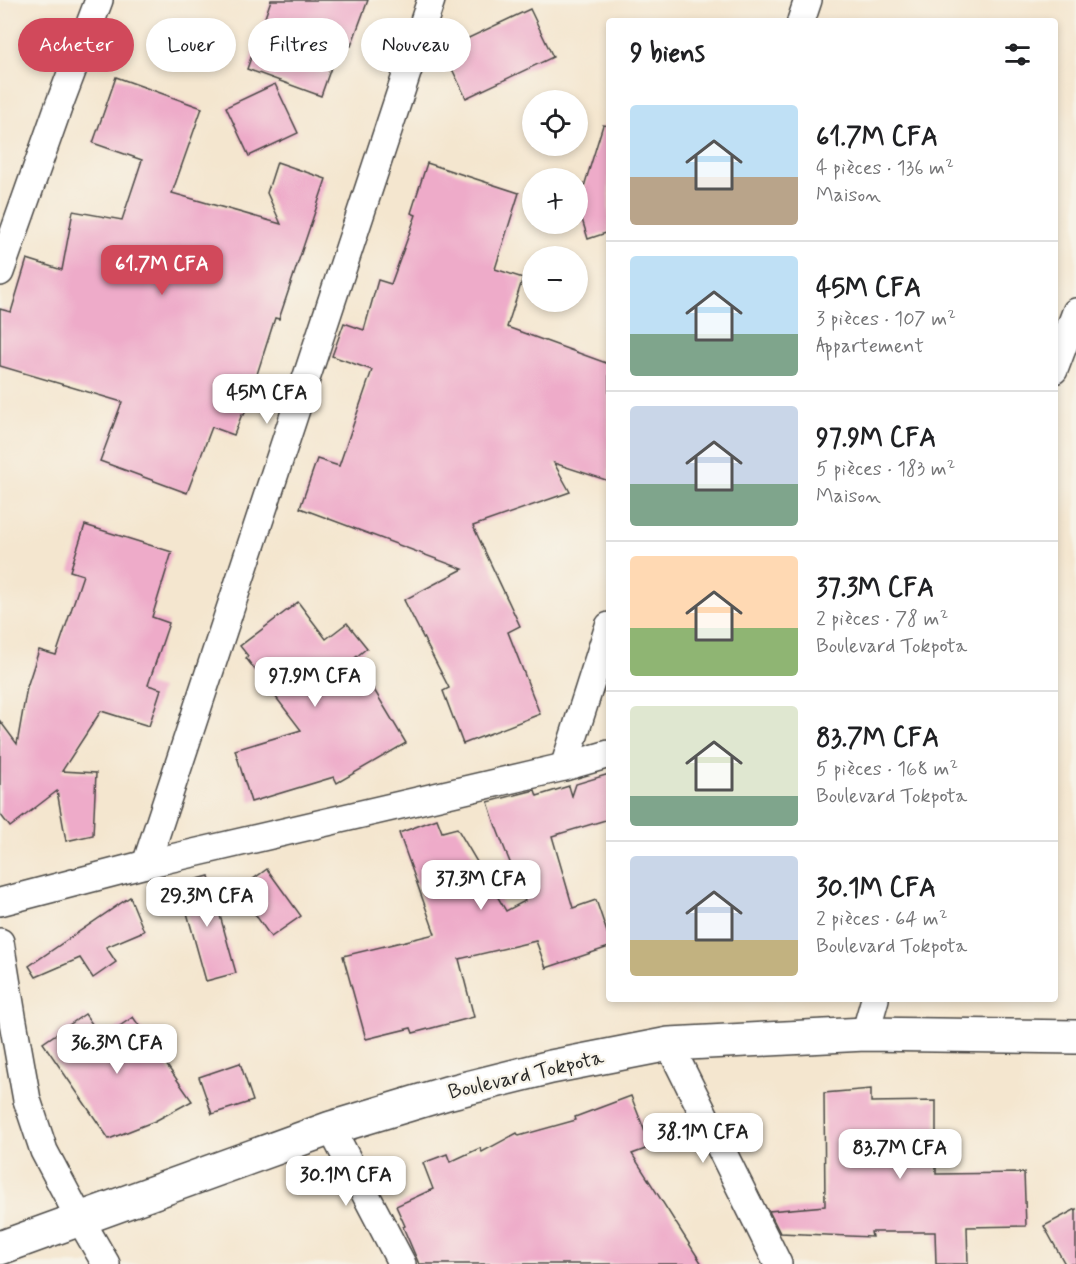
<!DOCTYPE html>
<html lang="fr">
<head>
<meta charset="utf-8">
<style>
  :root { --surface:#fff; --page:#f6f6f6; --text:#202124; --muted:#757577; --line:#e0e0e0; --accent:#d1495b }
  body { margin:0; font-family:Mynerve,sans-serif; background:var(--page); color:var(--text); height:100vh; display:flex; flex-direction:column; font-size:22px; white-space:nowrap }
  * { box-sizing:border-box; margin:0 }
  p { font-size:20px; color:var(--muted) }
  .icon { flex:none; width:33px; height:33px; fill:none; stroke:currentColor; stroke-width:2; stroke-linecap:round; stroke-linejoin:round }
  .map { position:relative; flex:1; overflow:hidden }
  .panel { position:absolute; left:606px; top:18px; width:452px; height:984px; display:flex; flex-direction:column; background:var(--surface); border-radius:6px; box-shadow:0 3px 9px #0003 }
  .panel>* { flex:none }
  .guide { position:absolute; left:18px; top:18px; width:498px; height:54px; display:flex; gap:12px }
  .buttons { position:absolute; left:522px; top:90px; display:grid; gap:12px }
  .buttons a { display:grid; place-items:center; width:66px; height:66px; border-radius:50%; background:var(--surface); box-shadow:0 3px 9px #0003; font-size:30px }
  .price { position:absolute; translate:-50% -51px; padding:0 14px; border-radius:12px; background:#fff; color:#222; font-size:20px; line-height:39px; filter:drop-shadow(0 2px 3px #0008) }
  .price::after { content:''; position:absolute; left:50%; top:36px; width:18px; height:14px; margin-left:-9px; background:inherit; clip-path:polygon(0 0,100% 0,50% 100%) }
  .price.active { background:var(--accent); color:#fff }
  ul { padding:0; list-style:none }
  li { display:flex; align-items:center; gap:18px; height:150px; padding:0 24px }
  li+li { border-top:2px solid var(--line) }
  li span { display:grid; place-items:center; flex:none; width:168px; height:120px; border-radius:6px; color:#555 }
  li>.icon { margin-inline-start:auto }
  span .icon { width:72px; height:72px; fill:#fffc; stroke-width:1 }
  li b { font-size:26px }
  h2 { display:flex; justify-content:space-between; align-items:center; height:72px; padding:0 24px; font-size:26px }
  .pill { padding:0 21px; border-radius:27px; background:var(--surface); box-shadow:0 3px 9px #0003; font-size:21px; line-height:54px }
  .pill.active { background:var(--accent); color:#fff }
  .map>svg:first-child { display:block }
</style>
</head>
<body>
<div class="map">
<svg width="1076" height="1264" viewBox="0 0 1076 1264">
  <rect width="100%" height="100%" fill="#f7f3e8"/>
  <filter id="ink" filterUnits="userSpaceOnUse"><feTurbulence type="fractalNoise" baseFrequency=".0167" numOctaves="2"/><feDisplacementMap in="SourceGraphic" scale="12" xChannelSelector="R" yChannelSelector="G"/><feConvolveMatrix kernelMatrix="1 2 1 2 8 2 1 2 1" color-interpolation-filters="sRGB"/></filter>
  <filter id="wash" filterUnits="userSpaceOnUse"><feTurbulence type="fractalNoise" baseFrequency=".008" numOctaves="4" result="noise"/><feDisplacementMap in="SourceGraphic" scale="24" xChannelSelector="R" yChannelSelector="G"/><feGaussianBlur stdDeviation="1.35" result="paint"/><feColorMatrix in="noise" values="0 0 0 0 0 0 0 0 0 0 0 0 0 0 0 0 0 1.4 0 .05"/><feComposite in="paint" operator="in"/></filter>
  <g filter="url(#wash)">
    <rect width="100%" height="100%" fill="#f4e6cf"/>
    <g id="blocks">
      <g fill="#eeabc9">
        <polygon points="271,0 368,0 351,46 340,42 321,96 247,69"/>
        <polygon points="530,9 553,57 466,98 443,50"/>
        <polygon points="116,77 202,108 172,193 281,224 267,193 277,162 326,179 279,319 275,318 244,415 242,414 234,435 212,427 187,493 100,461 122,402 0,366 0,309 11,312 27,259 62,270 73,211 122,220 142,160 93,143"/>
        <polygon points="275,84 298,133 249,156 226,107"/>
        <polygon points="603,125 609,126 609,232 588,239 578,206"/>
        <polygon points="427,163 519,193 495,269 523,278 507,327 609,364 609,481 554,463 570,492 473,526 520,626 508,632 540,714 463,744 443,691 449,688 404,600 463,569 300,508 317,459 339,466 372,370 332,356 344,323 364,330 378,280 391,284 416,215 411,213"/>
        <polygon points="85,525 172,552 152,617 169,623 148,685 161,689 149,726 101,711 62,771 96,773 93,835 66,841 57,791 10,827 0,814 0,721 17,744 27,687 39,650 56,655 83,575 70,571"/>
        <polygon points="298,602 326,639 347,623 367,648 355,658 406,743 337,783 334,777 251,802 235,750 301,730 246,658 248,656 240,646"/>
        <polygon points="609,774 609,819 552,836 573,908 596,900 609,938 609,947 546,968 536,941 459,959 474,1017 413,1033 411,1028 366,1039 343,956 435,934 399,833 437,819 442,832 457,828 506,911 525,901 495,824 488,802 535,790 537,796 569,786 572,796 576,784"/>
        <polygon points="267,869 301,916 271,937 238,890"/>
        <polygon points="209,876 236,973 206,981 179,884"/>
        <polygon points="130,897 144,931 106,947 116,962 93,978 80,958 36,977 29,966"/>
        <polygon points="85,1014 102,1038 133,1017 192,1101 155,1121 109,1139 43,1043"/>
        <polygon points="240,1063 253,1101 212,1114 199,1077"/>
        <polygon points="871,1089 871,1102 936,1101 936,1174 1024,1173 1026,1226 967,1227 968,1264 936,1264 935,1232 871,1232 872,1237 780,1233 769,1211 825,1206 824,1093"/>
        <polygon points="631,1096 651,1147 632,1154 702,1264 419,1264 403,1227 405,1226 396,1206 433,1189 423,1163 447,1154 450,1162 480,1148 482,1152 517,1133 519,1136 576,1120 575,1117"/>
        <polygon points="1076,1209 1076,1264 1065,1264 1044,1226"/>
      </g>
    </g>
  </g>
  <g filter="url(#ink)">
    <use href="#blocks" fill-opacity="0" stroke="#494744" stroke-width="1.5"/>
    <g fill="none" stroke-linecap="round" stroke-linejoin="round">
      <g stroke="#494744" stroke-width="30">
        <g id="street">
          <polyline points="801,21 808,0"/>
          <polyline points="0,272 58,108 99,0"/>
          <polyline points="1054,370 1076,312"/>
          <polyline points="564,767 609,626"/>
          <polyline points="146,864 431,0"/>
          <polyline points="0,902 146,864 564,767 609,754"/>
          <polyline points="0,942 12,1016 27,1100 44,1151 80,1219 106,1264"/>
          <polyline points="865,1034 875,999"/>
          <polyline points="669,1044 778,1264"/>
          <polyline points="331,1128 402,1264"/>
        </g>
      </g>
      <g stroke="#494744" stroke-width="36">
        <polyline id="secondary" points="0,1248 331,1128 447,1093 551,1067 669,1044 865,1034 1076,1037"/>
      </g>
      <use href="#street" stroke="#fff" stroke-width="27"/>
      <use href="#secondary" stroke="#fff" stroke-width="33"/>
    </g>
  </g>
  <g text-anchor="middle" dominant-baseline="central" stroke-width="4.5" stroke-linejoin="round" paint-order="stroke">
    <g font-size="21" fill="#2b2b2b" stroke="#f7f3e8">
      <text transform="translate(526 1075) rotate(-13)">Boulevard Tokpota</text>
    </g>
  </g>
</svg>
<div class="buttons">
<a><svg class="icon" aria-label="locate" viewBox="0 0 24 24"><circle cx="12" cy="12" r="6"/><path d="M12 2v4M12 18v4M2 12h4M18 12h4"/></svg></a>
<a>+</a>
<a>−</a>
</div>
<b class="price active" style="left:162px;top:296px">61.7M CFA</b>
<b class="price" style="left:267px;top:425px">45M CFA</b>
<b class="price" style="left:315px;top:708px">97.9M CFA</b>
<b class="price" style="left:481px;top:911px">37.3M CFA</b>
<b class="price" style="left:207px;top:928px">29.3M CFA</b>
<b class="price" style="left:117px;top:1075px">36.3M CFA</b>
<b class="price" style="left:703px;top:1164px">38.1M CFA</b>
<b class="price" style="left:900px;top:1180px">83.7M CFA</b>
<b class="price" style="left:346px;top:1207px">30.1M CFA</b>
<div class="guide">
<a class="pill active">Acheter</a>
<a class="pill">Louer</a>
<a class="pill">Filtres</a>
<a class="pill">Nouveau</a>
</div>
<section class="panel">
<h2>9 biens<svg class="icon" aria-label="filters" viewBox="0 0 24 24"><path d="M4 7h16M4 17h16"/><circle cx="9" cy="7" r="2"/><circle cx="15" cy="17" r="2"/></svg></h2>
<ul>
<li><span style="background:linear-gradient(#bfe0f5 60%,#b9a48a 0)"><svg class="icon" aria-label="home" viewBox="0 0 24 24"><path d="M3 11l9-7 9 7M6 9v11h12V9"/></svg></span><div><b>61.7M CFA</b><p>4 pièces · 136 m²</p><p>Maison</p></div></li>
<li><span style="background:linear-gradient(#bfe0f5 65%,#7fa58c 0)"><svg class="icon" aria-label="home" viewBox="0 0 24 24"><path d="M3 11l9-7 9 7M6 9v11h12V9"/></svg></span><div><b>45M CFA</b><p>3 pièces · 107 m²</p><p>Appartement</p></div></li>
<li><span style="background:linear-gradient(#c9d6e8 65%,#7fa58c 0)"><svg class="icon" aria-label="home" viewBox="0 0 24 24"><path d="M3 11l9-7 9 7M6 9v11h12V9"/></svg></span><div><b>97.9M CFA</b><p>5 pièces · 183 m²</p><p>Maison</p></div></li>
<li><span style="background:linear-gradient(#ffd9b3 60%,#8fb573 0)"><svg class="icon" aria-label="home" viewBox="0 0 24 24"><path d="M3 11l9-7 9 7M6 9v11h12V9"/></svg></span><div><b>37.3M CFA</b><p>2 pièces · 78 m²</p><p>Boulevard Tokpota</p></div></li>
<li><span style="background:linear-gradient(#dfe7d0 75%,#7fa58c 0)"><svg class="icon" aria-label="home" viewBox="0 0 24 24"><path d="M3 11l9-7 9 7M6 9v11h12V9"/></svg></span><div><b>83.7M CFA</b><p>5 pièces · 168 m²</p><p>Boulevard Tokpota</p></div></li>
<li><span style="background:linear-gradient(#c9d6e8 70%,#c2b280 0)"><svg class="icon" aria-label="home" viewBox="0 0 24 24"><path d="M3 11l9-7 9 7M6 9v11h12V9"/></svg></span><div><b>30.1M CFA</b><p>2 pièces · 64 m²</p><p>Boulevard Tokpota</p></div></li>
</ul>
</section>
</div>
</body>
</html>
